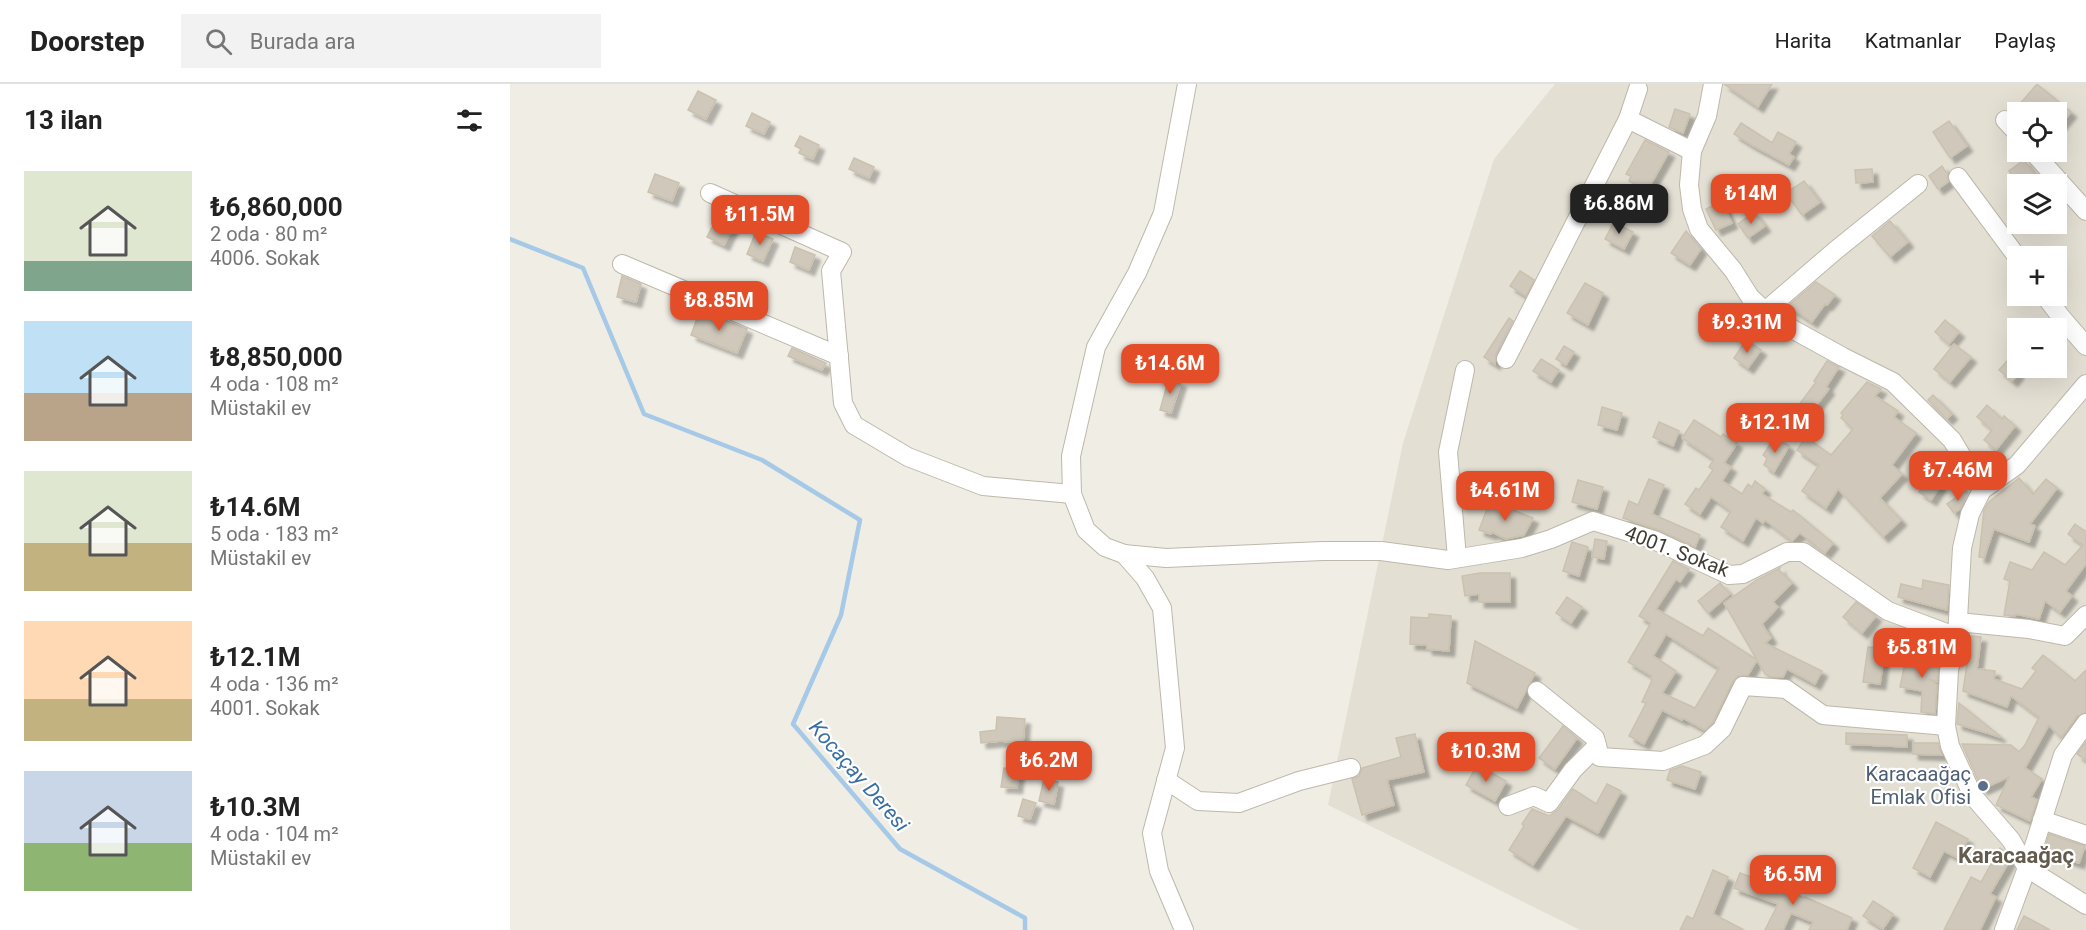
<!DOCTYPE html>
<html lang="tr">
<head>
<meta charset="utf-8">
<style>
  :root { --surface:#fff; --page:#f2f2f2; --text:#222; --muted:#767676; --line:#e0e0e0; --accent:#e34e28 }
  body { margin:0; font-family:Roboto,sans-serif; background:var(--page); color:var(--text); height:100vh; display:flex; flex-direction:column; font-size:22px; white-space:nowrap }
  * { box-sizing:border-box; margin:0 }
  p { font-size:20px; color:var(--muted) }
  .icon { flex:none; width:33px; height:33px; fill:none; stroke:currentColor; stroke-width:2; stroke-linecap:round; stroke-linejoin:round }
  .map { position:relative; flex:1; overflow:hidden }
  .drawer { display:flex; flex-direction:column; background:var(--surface); width:510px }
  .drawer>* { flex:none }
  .fabs { position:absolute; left:1497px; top:18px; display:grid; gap:12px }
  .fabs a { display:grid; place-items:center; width:60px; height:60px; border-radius:0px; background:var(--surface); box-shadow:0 6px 24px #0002; font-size:30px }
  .price { position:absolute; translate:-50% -51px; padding:0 14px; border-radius:12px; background:var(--accent); color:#fff; font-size:20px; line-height:39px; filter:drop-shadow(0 2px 3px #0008) }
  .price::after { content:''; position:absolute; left:50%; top:36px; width:18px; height:14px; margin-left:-9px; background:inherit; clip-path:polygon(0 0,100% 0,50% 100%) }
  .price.on { background:#222; color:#fff }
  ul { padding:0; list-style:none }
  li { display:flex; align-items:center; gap:18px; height:150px; padding:0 24px }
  li span { display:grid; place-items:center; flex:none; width:168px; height:120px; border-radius:0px; color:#555 }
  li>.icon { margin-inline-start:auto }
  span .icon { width:72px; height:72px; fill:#fffc; stroke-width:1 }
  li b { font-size:26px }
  h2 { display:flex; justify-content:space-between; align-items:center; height:72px; padding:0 24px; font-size:26px }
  header { display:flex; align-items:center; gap:36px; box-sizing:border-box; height:84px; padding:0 30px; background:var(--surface); border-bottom:2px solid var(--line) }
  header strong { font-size:28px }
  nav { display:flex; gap:33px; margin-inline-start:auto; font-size:21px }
  .search { width:420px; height:54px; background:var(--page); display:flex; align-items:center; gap:15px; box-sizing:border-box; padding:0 21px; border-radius:0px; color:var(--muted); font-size:22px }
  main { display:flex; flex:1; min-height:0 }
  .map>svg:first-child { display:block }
</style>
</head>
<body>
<header>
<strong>Doorstep</strong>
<div class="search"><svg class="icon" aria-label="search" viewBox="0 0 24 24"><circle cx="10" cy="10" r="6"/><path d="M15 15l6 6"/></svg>Burada ara</div>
<nav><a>Harita</a><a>Katmanlar</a><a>Paylaş</a></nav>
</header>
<main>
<section class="drawer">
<h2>13 ilan<svg class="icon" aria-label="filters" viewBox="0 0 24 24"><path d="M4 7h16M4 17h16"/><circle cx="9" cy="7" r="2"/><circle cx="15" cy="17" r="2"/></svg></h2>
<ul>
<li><span style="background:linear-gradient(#dfe7d0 75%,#7fa58c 0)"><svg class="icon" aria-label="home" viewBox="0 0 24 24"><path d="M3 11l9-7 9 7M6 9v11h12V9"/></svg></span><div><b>₺6,860,000</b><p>2 oda · 80 m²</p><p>4006. Sokak</p></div></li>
<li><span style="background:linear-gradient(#bfe0f5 60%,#b9a48a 0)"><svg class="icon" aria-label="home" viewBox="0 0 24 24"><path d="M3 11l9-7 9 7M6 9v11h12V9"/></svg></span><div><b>₺8,850,000</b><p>4 oda · 108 m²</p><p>Müstakil ev</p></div></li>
<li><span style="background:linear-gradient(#dfe7d0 60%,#c2b280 0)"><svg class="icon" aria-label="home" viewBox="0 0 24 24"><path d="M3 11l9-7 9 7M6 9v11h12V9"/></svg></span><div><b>₺14.6M</b><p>5 oda · 183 m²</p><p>Müstakil ev</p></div></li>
<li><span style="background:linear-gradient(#ffd9b3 65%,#c2b280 0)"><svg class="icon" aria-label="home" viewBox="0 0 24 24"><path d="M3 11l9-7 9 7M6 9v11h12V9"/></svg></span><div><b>₺12.1M</b><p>4 oda · 136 m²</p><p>4001. Sokak</p></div></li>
<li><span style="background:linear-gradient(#c9d6e8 60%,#8fb573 0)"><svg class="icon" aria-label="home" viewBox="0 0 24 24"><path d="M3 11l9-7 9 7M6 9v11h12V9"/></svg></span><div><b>₺10.3M</b><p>4 oda · 104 m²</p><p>Müstakil ev</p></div></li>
</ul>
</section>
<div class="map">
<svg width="1576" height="846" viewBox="0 0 1576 846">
  <defs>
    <filter id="shadow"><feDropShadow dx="5.5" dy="5.5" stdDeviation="1.5" flood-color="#0004"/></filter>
  </defs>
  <rect width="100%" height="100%" fill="#f0ede4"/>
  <path fill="#e3dfd3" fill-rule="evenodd" d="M1045,0H1576V846H1070L818,721L893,359L984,75ZM1508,28H1546V68H1508ZM1508,100H1546V140H1508ZM1508,172H1546V212H1508ZM1508,244H1546V284H1508Z"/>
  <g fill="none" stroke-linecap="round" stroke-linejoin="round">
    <polyline stroke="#a5c9e7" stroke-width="4.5" points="0,155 73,184 134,330 252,376 350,436 331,531 283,640 390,765 515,834 515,846"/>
  </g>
  <g fill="#d0c9bb" stroke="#cac1af" stroke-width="1.5" fill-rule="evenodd" filter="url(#shadow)">
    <polygon points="1214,0 1262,0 1248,23"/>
    <polygon points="1527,0 1561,28 1546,46 1546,28 1503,28"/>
    <polygon points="188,7 206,16 196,35 178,26"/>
    <polygon points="1165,25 1180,30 1173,49 1159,43"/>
    <polygon points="242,29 260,38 254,50 236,42"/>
    <polygon points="1439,37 1457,62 1440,74 1423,48"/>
    <polygon points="1231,39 1262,59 1268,48 1286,58 1279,70 1284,73 1279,81 1242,61 1224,50"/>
    <polygon points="290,52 309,61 303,75 289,69 291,65 285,62"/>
    <polygon points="1135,56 1159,68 1137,107 1119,97 1121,92 1116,90"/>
    <polygon points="344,74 364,83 359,94 339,85"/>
    <polygon points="1514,76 1525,91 1513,100 1509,100 1499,87"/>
    <polygon points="1432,82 1437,90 1438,98 1428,105 1419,92"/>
    <polygon points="1362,85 1363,98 1346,99 1345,86"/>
    <polygon points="145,90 169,99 162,117 138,108"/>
    <polygon points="1294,97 1310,118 1292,131 1276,109"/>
    <polygon points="1212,117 1222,139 1206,146 1196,125"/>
    <polygon points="210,128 226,136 214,161 197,153"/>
    <polygon points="1244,128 1255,142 1238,154 1228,140"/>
    <polygon points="1380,137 1398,158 1380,173 1362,152"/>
    <polygon points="1104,138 1123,148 1114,165 1095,155"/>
    <polygon points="1176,147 1191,165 1180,181 1161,169"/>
    <polygon points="246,148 263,155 253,177 237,170"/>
    <polygon points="285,163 305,171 299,186 280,178"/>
    <polygon points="1010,187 1024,196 1016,212 1000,202"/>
    <polygon points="112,192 131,200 126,218 107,213"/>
    <polygon points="1306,198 1325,211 1317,221 1315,220 1302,238 1278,222"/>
    <polygon points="1075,199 1093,209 1078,241 1057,229"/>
    <polygon points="1232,221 1245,233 1227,248 1216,236"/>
    <polygon points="190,226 237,245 227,269 181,251"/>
    <polygon points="999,234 1003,237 986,270 985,280 974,273"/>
    <polygon points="1435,236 1449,248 1439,260 1425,248"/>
    <polygon points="1236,256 1251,266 1238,284 1224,274"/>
    <polygon points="1444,260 1461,273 1440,298 1424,285"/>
    <polygon points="1054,262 1064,268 1056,281 1046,275"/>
    <polygon points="282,264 316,279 312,286 278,272"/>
    <polygon points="1508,265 1508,290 1502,297 1489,286"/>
    <polygon points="1031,275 1049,286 1041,298 1023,287"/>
    <polygon points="1317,277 1329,283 1316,303 1319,305 1299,331 1288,322 1306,298 1304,297"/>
    <polygon points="659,294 671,298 661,329 650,326"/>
    <polygon points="1357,298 1371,305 1365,312 1388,327 1384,333 1406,349 1382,381 1392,390 1370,414 1391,436 1373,453 1328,405 1316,424 1292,407 1309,381 1287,366 1296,353 1321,371 1343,345 1331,334 1333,331 1331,329"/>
    <polygon points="1423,311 1442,330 1437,335 1418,316"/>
    <polygon points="1477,321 1492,335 1494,332 1505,342 1486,366 1474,356 1482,346 1467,333"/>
    <polygon points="1092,323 1112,329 1107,346 1088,341"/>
    <polygon points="1184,336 1211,353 1213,350 1227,359 1214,379 1221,383 1212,397 1232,410 1238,400 1242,403 1245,397 1255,405 1252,410 1281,428 1283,426 1323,459 1315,469 1290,449 1282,457 1255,436 1253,439 1246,434 1233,457 1211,443 1221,427 1201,413 1190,430 1175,420 1186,404 1189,406 1203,386 1199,383 1204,375 1172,354"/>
    <polygon points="1149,338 1169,347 1163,362 1143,353"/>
    <polygon points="1265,353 1279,362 1264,388 1254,381 1257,374 1253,371"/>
    <polygon points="1418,393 1431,401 1421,416 1409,408"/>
    <polygon points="1509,394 1523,410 1536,395 1547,404 1520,440 1525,442 1519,458 1484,445 1474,474 1469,473 1474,426 1479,418"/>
    <polygon points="1139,395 1154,401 1142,430 1190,451 1185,463 1149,446 1113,434 1119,417 1128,421"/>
    <polygon points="1068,396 1093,403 1087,425 1062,418"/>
    <polygon points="1456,407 1458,409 1450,425 1444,429 1437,420"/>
    <polygon points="980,417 1023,434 1014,451 996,455 982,448 981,450 969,446"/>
    <polygon points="1565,440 1576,448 1576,480 1556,507 1562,512 1550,528 1535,517 1529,535 1506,530 1505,532 1494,531 1500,497 1494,495 1500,478 1522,486 1534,468 1555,481 1573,461 1558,450"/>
    <polygon points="1085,455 1097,457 1094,475 1082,473"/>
    <polygon points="1062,458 1078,463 1069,492 1053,487"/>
    <path d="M1163,477L1179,485L1170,498L1166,495L1146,525L1193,552L1198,544L1247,576L1214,519L1247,496L1270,484L1269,486L1282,499L1263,518L1268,523L1252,540L1261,554L1255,559L1312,587L1305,600L1277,585L1273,593H1261L1255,590L1247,576L1238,591L1228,592L1223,597L1203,638L1195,646L1173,634L1172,636L1152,626L1134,660L1119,652L1136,619L1132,618L1142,596L1140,594L1142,592L1118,578L1141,539L1129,532ZM1156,550L1209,584L1185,624L1152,609L1166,587L1143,572Z"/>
    <polygon points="970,489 1000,489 1000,518 969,518 969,510 955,512 952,492"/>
    <polygon points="1413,496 1439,501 1437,526 1388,513 1391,500 1412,505"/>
    <polygon points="1210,499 1220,510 1198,529 1188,517"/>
    <polygon points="1057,513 1072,523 1061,539 1046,529"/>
    <polygon points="1346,518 1366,532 1352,549 1333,533"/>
    <polygon points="919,530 941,532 939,567 917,565 917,561 900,560 901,533 919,534"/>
    <polygon points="1461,552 1471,553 1467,585 1485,587 1484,595 1512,605 1526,587 1522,584 1533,571 1565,597 1576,586 1576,628 1567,632 1551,654 1539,641 1515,684 1532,695 1521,713 1527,716 1520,737 1486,721 1499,693 1472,705 1452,660 1501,661 1509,668 1515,661 1529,633 1501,612 1497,623 1453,607"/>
    <polygon points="965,557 1025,589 1007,624 957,599"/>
    <polygon points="1358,563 1375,565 1370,600 1353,598"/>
    <polygon points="1397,569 1430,574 1427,598 1419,595 1427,601 1425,630 1411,628 1412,607 1390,603"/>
    <polygon points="1449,619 1490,652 1490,653 1447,640"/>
    <polygon points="487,633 515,635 513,659 491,657 471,659 470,648 486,646"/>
    <polygon points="1053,642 1067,654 1045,685 1029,674"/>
    <polygon points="1336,649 1397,651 1397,663 1336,660"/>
    <polygon points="905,650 914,688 877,696 884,721 852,731 842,695 849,692 852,684 891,673 886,654"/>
    <polygon points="1576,658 1576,676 1567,670"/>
    <polygon points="1403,659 1428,659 1432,671 1403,670"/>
    <polygon points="967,681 996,697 985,717 956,701"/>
    <polygon points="1172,682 1191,688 1185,705 1157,696 1160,686"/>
    <polygon points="494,684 509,686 507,704 491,703"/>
    <polygon points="534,695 548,698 544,720 529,717"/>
    <polygon points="1097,700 1111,707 1088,749 1056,732 1023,781 999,766 1014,742 1012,740 1022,725 1039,732 1048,726 1063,705 1086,720"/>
    <polygon points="513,715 526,719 520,735 508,732"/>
    <polygon points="1426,738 1458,755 1448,774 1434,767 1420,793 1403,784"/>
    <polygon points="1539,750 1575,762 1569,779 1534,768"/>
    <polygon points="1490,764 1494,767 1500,776 1480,810 1486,813 1470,846 1434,846 1461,793 1471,798"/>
    <polygon points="1203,786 1218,793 1203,830 1234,846 1170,846 1177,832 1183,835"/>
    <polygon points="1230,789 1275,805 1294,814 1295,813 1342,834 1337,846 1299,846 1303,838 1281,829 1273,846 1255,846 1268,820 1224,804"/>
    <polygon points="1363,817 1383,830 1373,845 1353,832"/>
    <polygon points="1514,832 1540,846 1507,846"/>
  </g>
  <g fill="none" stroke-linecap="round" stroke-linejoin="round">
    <g stroke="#bdb8ab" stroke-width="20">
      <g id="minor">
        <polyline points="1203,0 1197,32 1182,67 1179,101 1182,125 1189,145 1223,186 1240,213 1255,227 1284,246 1333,273 1383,298 1442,356 1472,406 1460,430 1452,464 1447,553 1439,586 1436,642 1440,662 1463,712 1501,756 1517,784 1576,821"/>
        <polyline points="1118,35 1182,67"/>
        <polyline points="1495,36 1508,50"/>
        <polyline points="1523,68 1576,127"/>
        <polyline points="1448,93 1508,174"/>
        <polyline points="200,109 332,168 321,187 333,319 344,341 398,373 473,402 562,410"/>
        <polyline points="112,180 329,272"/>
        <polyline points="1535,212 1551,233 1576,262"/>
        <polyline points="1255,227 1326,166 1408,100"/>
        <polyline points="996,275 1118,35 1128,5"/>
        <polyline points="1472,406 1507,381 1576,300"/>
        <polyline points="614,470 656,474 813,467 871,467 938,476 1012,464 1041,455 1083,437 1144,456 1219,491 1233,490 1277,468 1293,468 1378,527 1447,553"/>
        <polyline points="947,474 938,368 955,286"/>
        <polyline points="1448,538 1519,545 1555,552 1576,531"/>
        <polyline points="1027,607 1085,654 1090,673 1153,677 1195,661 1212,645 1233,602 1276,605 1313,631 1436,642"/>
        <polyline points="656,696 688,717 729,719 789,697 841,684"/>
        <polyline points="998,722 1024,712 1039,719 1063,686 1087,662"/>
        <polyline points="1532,736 1576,751"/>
        <polyline points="674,846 649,787 642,749 665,664 652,524 635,494 614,470 595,463 576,446 562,410 561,372 586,263 627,189 653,129 677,0"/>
        <polyline points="1494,846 1517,784 1553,671 1576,639"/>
      </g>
    </g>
    <use href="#minor" stroke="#fff" stroke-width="18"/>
  </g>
  <circle fill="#5c6f8a" stroke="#fff" stroke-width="2" cx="1473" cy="702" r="6"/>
  <g text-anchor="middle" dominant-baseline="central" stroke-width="4.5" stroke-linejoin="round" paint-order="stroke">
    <g font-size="20" fill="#413d35" stroke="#fff">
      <text transform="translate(1167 467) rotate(21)">4001. Sokak</text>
    </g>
    <g font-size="20" fill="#4e5e75" stroke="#fff" text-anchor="end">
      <text x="1461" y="690">Karacaağaç<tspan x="1461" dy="23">Emlak Ofisi</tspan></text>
    </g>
    <g font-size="21" font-style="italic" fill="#3a70a1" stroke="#fff">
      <text transform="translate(349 692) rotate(49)">Kocaçay Deresi</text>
    </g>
    <g font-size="22" font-weight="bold" fill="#635b4d" stroke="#fff">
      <text x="1506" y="771">Karacaağaç</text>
    </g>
  </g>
</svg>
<div class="fabs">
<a><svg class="icon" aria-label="locate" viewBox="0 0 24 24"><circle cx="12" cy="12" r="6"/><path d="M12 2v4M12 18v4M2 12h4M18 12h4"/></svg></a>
<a><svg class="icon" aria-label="layers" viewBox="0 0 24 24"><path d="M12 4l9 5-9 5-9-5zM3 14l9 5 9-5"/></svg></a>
<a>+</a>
<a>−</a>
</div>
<b class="price" style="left:1241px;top:141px">₺14M</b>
<b class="price on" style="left:1109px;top:151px">₺6.86M</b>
<b class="price" style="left:250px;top:162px">₺11.5M</b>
<b class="price" style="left:209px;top:248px">₺8.85M</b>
<b class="price" style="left:1237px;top:270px">₺9.31M</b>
<b class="price" style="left:660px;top:311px">₺14.6M</b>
<b class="price" style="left:1265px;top:370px">₺12.1M</b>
<b class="price" style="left:1448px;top:418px">₺7.46M</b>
<b class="price" style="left:995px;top:438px">₺4.61M</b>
<b class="price" style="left:1412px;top:595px">₺5.81M</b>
<b class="price" style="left:976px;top:699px">₺10.3M</b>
<b class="price" style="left:539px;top:708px">₺6.2M</b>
<b class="price" style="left:1283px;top:822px">₺6.5M</b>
</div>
</main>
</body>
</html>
